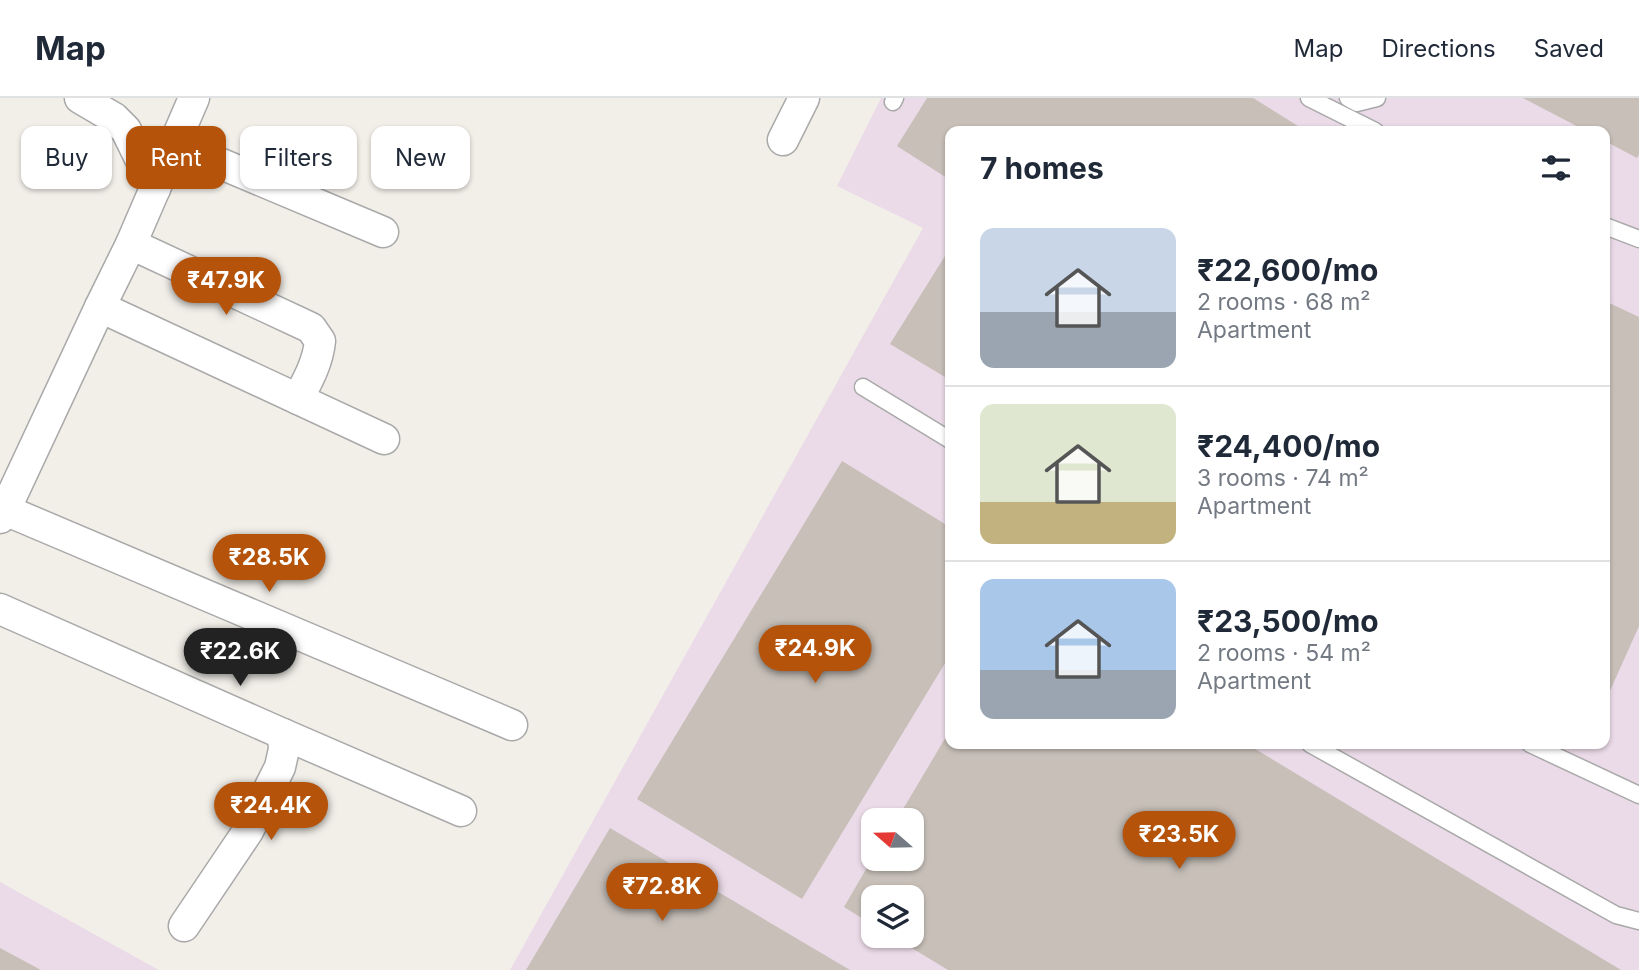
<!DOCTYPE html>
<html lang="en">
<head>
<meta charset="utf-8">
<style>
  :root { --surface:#fff; --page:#f6f6f7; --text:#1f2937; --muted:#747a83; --line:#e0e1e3; --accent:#b45309 }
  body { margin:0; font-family:Inter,sans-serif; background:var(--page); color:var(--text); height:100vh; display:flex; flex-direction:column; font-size:26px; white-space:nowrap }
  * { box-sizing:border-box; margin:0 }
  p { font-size:23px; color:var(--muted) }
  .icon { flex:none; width:38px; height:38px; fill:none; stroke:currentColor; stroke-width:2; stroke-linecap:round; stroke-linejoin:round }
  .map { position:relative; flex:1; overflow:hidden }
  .sheet { position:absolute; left:945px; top:28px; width:665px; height:623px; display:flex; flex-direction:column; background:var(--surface); border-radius:14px; box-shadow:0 2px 5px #0004 }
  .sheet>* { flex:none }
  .top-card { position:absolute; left:21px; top:28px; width:665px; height:63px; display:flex; gap:14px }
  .needle { width:46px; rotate:290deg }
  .controls { position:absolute; left:861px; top:710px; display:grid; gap:14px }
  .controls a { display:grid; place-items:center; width:63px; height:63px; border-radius:14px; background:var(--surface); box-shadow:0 2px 5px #0004; font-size:35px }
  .price { position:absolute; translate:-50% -60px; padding:0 16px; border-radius:24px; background:var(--accent); color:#fff; font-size:23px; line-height:46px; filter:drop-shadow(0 2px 4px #0008) }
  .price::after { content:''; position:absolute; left:50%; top:42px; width:21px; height:16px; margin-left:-10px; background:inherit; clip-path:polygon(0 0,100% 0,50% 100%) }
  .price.on { background:#222; color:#fff }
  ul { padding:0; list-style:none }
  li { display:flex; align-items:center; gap:21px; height:175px; padding:0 35px }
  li+li { border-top:2px solid var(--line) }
  li span { display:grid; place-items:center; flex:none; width:196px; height:140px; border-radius:14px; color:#555 }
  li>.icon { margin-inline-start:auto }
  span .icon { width:84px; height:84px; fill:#fffc; stroke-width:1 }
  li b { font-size:30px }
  h2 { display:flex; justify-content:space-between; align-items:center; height:84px; padding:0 35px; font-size:30px }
  .chip { padding:0 24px; border-radius:14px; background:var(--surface); box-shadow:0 2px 5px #0004; font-size:24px; line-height:63px }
  .chip.on { background:var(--accent); color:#fff }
  header { display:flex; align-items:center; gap:42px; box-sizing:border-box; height:98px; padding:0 35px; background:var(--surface); border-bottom:2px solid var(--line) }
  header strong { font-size:33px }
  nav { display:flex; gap:38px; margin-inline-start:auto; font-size:24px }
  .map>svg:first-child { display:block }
</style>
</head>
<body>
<header>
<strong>Map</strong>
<nav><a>Map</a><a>Directions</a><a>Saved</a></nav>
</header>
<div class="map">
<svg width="1639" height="872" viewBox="0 0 1639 872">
  <rect width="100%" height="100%" fill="#f2efe9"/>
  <g fill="#ebdbe8" fill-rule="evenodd">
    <path d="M881,0H1639V872H510L923,130L837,88ZM950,33H1605V646H950ZM873,723H912V761H873ZM873,800H912V838H873Z"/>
    <polygon points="0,784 157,871 159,872 0,872"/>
  </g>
  <g fill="#c7bfb8">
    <polygon points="927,0 1253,0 1306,33 950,33 950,82 897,48"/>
    <polygon points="1523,0 1639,0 1639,56 1637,60 1605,43 1605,33 1586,33"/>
    <polygon points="950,150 950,282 890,246"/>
    <polygon points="1605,203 1639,219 1639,528 1605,604"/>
    <polygon points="842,363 950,429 950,557 802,801 637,701"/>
    <polygon points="950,632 950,646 1247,646 1621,872 948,872 892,838 912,838 912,800 873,800 873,827 844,809 872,761 912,761 912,723 896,723"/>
    <polygon points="610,730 850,872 526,872"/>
    <polygon points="0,850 41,872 0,872"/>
  </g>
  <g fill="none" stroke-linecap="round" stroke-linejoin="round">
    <g stroke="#a9a9a9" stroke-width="19">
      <g id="lane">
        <polyline points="1309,0 1375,33"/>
        <polyline points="1348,0 1357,5 1377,0"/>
        <polyline points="893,4 895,0"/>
        <polyline points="1605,128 1639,141"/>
        <polyline points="863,289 950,342"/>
        <polyline points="1310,646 1616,817 1639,823"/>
        <polyline points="1530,646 1639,697"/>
      </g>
    </g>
    <g stroke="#a9a9a9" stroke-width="33">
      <g id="street">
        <polyline points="80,0 114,20 126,32 155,91"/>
        <polyline points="783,42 804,0"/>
        <polyline points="174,46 383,134"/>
        <path d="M131,146L311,230L320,243C318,264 308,282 298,301"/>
        <polyline points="100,209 384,341"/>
        <polyline points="5,412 512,627"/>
        <polyline points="0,420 5,412 100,209 131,146 194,0"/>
        <polyline points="0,511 283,636 461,713"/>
        <polyline points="184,828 248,733 280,669 284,651 283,636"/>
      </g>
    </g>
    <use href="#lane" stroke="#fff" stroke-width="16"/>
    <use href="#street" stroke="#fff" stroke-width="30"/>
  </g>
</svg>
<div class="controls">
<a><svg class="needle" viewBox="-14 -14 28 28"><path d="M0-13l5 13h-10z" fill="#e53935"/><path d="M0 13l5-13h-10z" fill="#747a83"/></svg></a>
<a><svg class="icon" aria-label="layers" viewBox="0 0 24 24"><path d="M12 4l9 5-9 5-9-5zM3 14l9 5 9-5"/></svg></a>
</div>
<b class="price" style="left:226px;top:219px">₹47.9K</b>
<b class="price" style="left:269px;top:496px">₹28.5K</b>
<b class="price" style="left:815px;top:587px">₹24.9K</b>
<b class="price on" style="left:240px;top:590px">₹22.6K</b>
<b class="price" style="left:271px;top:744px">₹24.4K</b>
<b class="price" style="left:1179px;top:773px">₹23.5K</b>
<b class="price" style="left:662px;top:825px">₹72.8K</b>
<div class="top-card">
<a class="chip">Buy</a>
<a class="chip on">Rent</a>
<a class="chip">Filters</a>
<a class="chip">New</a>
</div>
<section class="sheet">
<h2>7 homes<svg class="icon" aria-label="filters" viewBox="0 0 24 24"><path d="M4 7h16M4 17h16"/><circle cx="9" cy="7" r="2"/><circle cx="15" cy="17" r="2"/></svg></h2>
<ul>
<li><span style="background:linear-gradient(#c9d6e8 60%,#9aa5b1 0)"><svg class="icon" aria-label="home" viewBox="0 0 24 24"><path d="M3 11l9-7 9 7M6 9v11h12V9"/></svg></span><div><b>₹22,600/mo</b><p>2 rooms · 68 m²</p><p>Apartment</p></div></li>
<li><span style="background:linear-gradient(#dfe7d0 70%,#c2b280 0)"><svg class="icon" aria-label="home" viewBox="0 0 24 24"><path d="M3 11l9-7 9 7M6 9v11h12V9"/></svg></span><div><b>₹24,400/mo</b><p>3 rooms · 74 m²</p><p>Apartment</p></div></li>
<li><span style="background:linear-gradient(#a9c7e8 65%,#9aa5b1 0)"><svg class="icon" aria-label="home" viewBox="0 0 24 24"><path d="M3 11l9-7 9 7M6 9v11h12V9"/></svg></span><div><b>₹23,500/mo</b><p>2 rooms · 54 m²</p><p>Apartment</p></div></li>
</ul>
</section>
</div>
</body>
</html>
